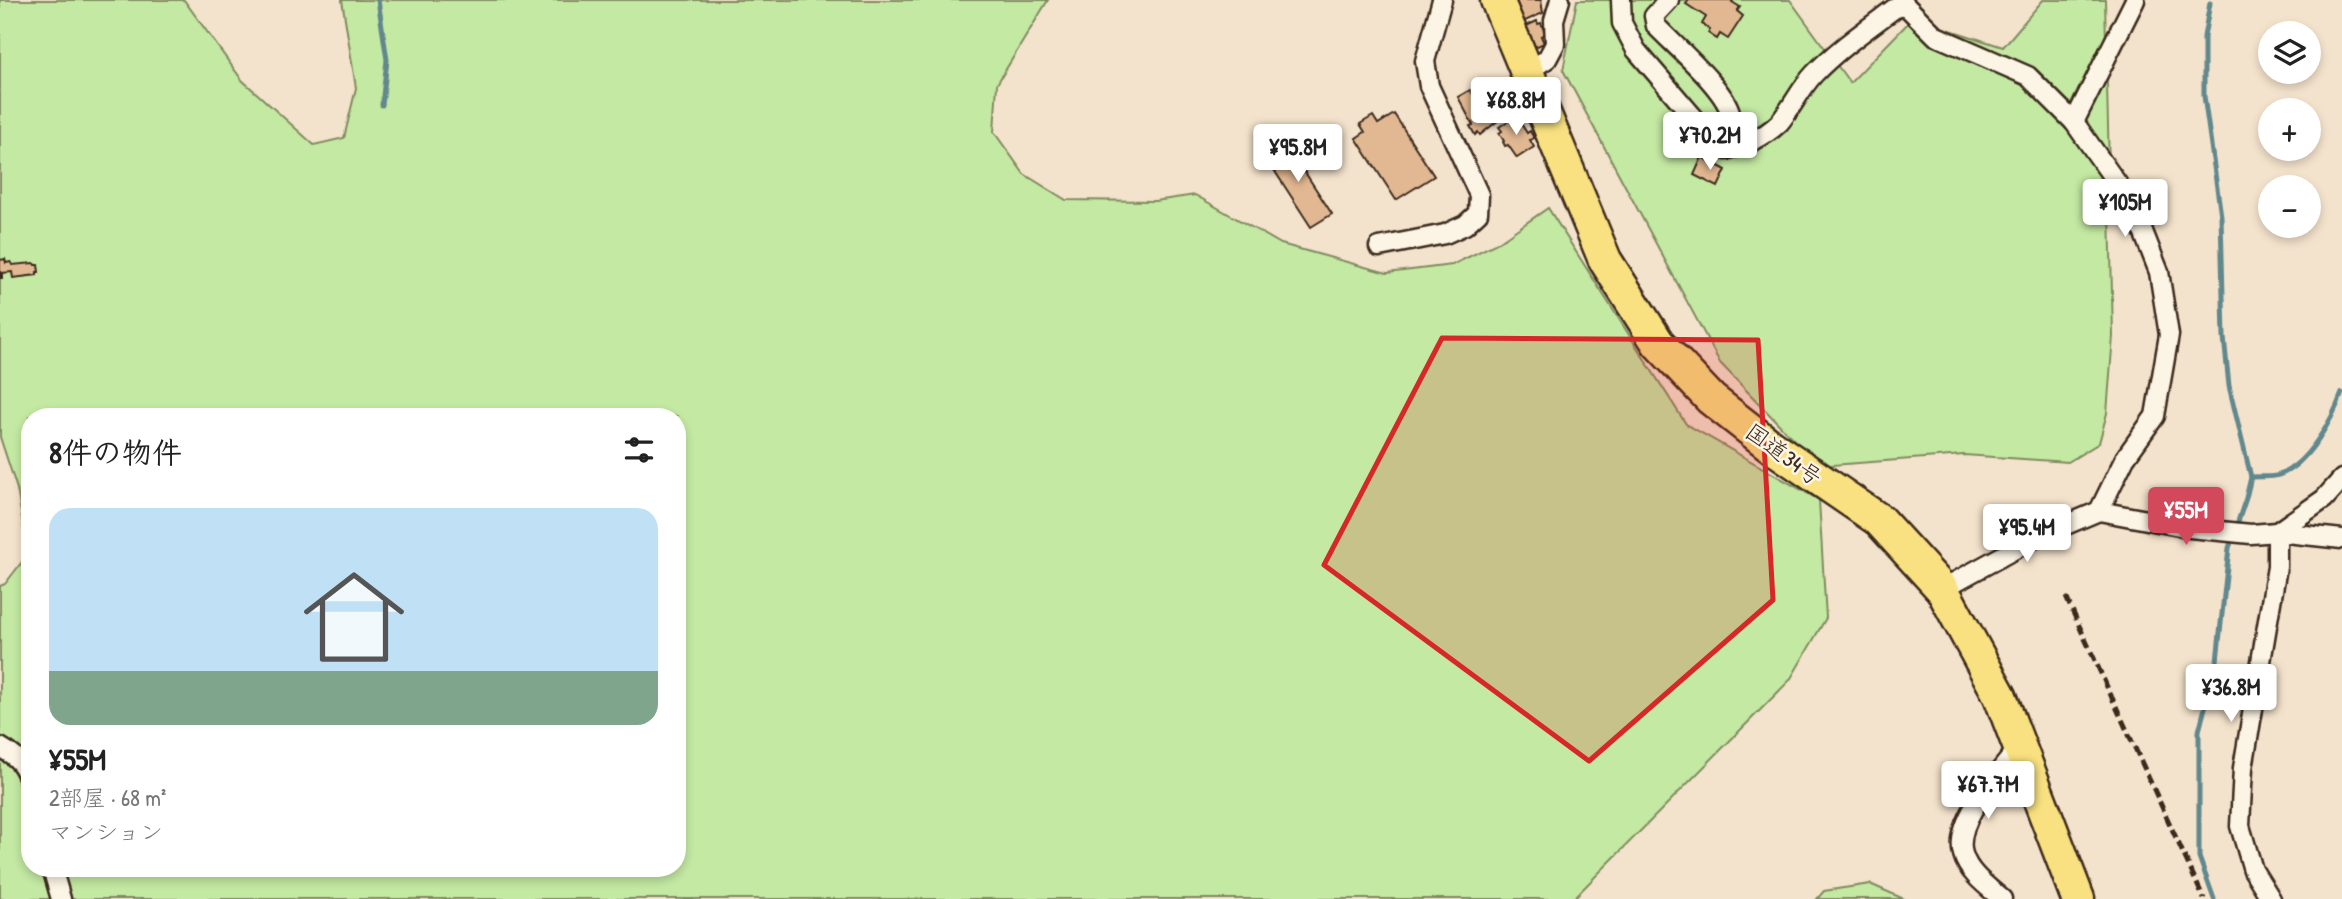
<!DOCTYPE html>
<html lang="ja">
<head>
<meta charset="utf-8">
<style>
  :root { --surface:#fff; --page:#f6f6f6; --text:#222; --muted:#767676; --line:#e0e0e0; --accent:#d1495b }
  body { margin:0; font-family:"Patrick Hand","Klee One",sans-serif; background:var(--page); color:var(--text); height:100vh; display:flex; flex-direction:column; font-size:26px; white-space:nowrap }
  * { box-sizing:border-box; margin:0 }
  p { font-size:23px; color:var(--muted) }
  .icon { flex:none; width:38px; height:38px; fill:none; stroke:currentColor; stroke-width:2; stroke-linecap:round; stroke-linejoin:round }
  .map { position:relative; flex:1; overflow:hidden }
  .sheet { position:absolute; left:21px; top:408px; width:665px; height:469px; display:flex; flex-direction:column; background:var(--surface); border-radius:28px; box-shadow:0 4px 10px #0003 }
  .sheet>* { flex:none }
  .controls { position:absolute; left:2258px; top:21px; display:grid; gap:14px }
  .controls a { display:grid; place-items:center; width:63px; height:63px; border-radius:50%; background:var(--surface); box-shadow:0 4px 10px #0003; font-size:35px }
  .price { position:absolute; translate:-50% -60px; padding:0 16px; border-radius:7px; background:#fff; color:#222; font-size:23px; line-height:46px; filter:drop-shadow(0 2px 4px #0008) }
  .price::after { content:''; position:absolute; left:50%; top:42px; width:21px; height:16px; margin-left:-10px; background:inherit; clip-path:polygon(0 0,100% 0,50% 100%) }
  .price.selected { background:var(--accent); color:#fff }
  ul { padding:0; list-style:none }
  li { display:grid; align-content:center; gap:14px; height:371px; padding:0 28px }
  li+li { border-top:2px solid var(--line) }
  li span { display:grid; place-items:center; height:217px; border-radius:21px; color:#555 }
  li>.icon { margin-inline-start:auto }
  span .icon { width:126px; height:126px; fill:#fffc; stroke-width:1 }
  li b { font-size:30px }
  h2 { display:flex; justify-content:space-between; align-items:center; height:84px; padding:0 28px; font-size:30px }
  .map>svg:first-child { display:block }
</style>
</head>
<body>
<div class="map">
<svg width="2342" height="899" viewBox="0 0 2342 899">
  <rect width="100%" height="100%" fill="#f4e3cc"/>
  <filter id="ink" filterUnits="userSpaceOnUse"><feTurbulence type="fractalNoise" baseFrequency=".0143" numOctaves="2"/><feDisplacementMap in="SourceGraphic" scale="14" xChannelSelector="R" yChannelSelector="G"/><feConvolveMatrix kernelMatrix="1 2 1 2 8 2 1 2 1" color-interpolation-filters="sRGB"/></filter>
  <g filter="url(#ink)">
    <g fill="#c4e9a3" stroke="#808a60" stroke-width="2" fill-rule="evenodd">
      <path d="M0,0H184L242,80L314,145L344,138L356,88L342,0H1048L997,84L994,132L1024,174L1066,200L1155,201L1195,195L1281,244L1387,273L1452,265L1497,243L1548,208L1686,424L1819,500L1826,618L1790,680L1573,899H0V586L5,584L28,554L17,489L0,437ZM30,416H677V868H30Z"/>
      <polygon points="1577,0 1790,0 1850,83 1913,18 2003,47 2043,0 2105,0 2113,336 2107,413 2099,443 2068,462 1964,455 1819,466 1720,363 1563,70"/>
      <polygon points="1870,884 1904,899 1817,899 1824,891"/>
    </g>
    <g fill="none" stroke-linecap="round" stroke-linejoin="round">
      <g stroke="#60888d" stroke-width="5">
        <polyline points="378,0 387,60 382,105"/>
        <polyline points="2210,3 2204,37 2204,96 2221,216 2224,337 2229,386 2251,477 2246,498 2229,548 2217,661 2199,731 2199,857 2214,899"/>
        <path d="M2251,477C2260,476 2271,478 2279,475C2308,464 2332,420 2342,393"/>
      </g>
    </g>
    <g fill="#e2b892" stroke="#3b2a1e" stroke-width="2">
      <polygon points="1515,0 1541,0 1543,13 1523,22"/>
      <polygon points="1689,0 1733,0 1732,2 1740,7 1737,11 1743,16 1728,39 1720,34 1717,39 1708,33 1710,30 1702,24 1706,17 1686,4"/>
      <polygon points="1537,21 1538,24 1541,23 1544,31 1544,35 1541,36 1544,43 1533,48 1524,27"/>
      <polygon points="1470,90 1477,100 1486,95 1500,119 1480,135 1478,132 1475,135 1470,126 1473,125 1458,97"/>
      <polygon points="1394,114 1434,176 1396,200 1356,138 1365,132 1360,124 1373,116 1378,124"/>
      <polygon points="1516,116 1527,133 1530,131 1534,138 1530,140 1534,147 1517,158 1508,145 1505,146 1503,142 1504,141 1499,133 1502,131 1499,127"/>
      <polygon points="1284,140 1332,214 1311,227 1263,153"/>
      <polygon points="1702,157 1726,170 1718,187 1694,175"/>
      <polygon points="5,259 6,263 11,262 12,265 34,263 35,265 38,265 39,272 37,272 37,275 13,278 12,272 2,273 2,278 0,278 0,260"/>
    </g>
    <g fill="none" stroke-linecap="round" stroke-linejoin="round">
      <g stroke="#3b2a1e" stroke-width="23">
        <g id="street">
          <path d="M1621,0L1622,23L1636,50L1720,148C1737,152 1767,135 1779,123C1792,108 1800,89 1814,74C1839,48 1870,27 1899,5L1906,6L1936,36L2028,76L2074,122"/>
          <path d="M1669,0L1654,16L1656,26C1675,46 1723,87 1730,112C1733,123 1728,138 1727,150"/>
          <polyline points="1527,72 1547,59 1555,44 1554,20 1560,0"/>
          <polyline points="1379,247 1445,234 1465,225 1478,213 1479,195 1429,86 1425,61 1442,0"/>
          <polyline points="2099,511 2125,458 2155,416 2169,335 2159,272 2133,206 2074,122 2135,0"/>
          <polyline points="2277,532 2324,499 2342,479"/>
          <polyline points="1942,589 2035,538 2099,511 2190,528 2251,534 2277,532 2342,539"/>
          <path d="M0,747C17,757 26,765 30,785"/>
          <polyline points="52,868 61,899"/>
          <path d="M2002,899C1988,887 1968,873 1963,854C1953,821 2001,771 2020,746"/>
          <polyline points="2271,899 2253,870 2240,826 2243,768 2277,567 2277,532"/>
        </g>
      </g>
      <g stroke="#3b2a1e" stroke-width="37">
        <polyline id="highway" points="1497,0 1605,260 1658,343 1711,399 1771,446 1879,520 1942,589 2000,696 2078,899"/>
      </g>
      <use href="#street" stroke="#fcf5e5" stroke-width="18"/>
      <use href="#highway" stroke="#f9e181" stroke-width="32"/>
      <polyline stroke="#3b2a1e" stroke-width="5" stroke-dasharray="10 5" stroke-linecap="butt" points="2066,597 2204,899"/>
    </g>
  </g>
  <path fill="#d62828" fill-opacity="0.2" stroke="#d62828" stroke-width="5" stroke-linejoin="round" d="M1442,338L1758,340L1773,600L1589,761L1324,565Z"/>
  <g text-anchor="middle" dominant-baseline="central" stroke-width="5" stroke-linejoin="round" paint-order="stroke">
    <g font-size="23" fill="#3b2a1e" stroke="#fcf5e5">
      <text transform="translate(1784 454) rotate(36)">国道34号</text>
    </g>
  </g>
</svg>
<div class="controls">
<a><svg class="icon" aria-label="layers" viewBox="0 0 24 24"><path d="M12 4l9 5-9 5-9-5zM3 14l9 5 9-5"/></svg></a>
<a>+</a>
<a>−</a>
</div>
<b class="price" style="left:1516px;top:137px">¥68.8M</b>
<b class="price" style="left:1710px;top:172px">¥70.2M</b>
<b class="price" style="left:1298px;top:184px">¥95.8M</b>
<b class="price" style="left:2125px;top:239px">¥105M</b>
<b class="price selected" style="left:2186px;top:547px">¥55M</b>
<b class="price" style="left:2027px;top:564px">¥95.4M</b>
<b class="price" style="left:2231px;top:724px">¥36.8M</b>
<b class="price" style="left:1988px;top:821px">¥67.7M</b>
<section class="sheet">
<h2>8件の物件<svg class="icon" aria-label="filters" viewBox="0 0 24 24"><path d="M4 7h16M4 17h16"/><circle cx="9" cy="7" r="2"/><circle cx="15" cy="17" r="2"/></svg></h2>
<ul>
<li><span style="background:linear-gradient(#bfe0f5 75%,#7fa58c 0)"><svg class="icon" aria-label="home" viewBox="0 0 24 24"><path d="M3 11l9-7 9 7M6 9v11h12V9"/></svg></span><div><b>¥55M</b><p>2部屋 · 68 m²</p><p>マンション</p></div></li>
</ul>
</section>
</div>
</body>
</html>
